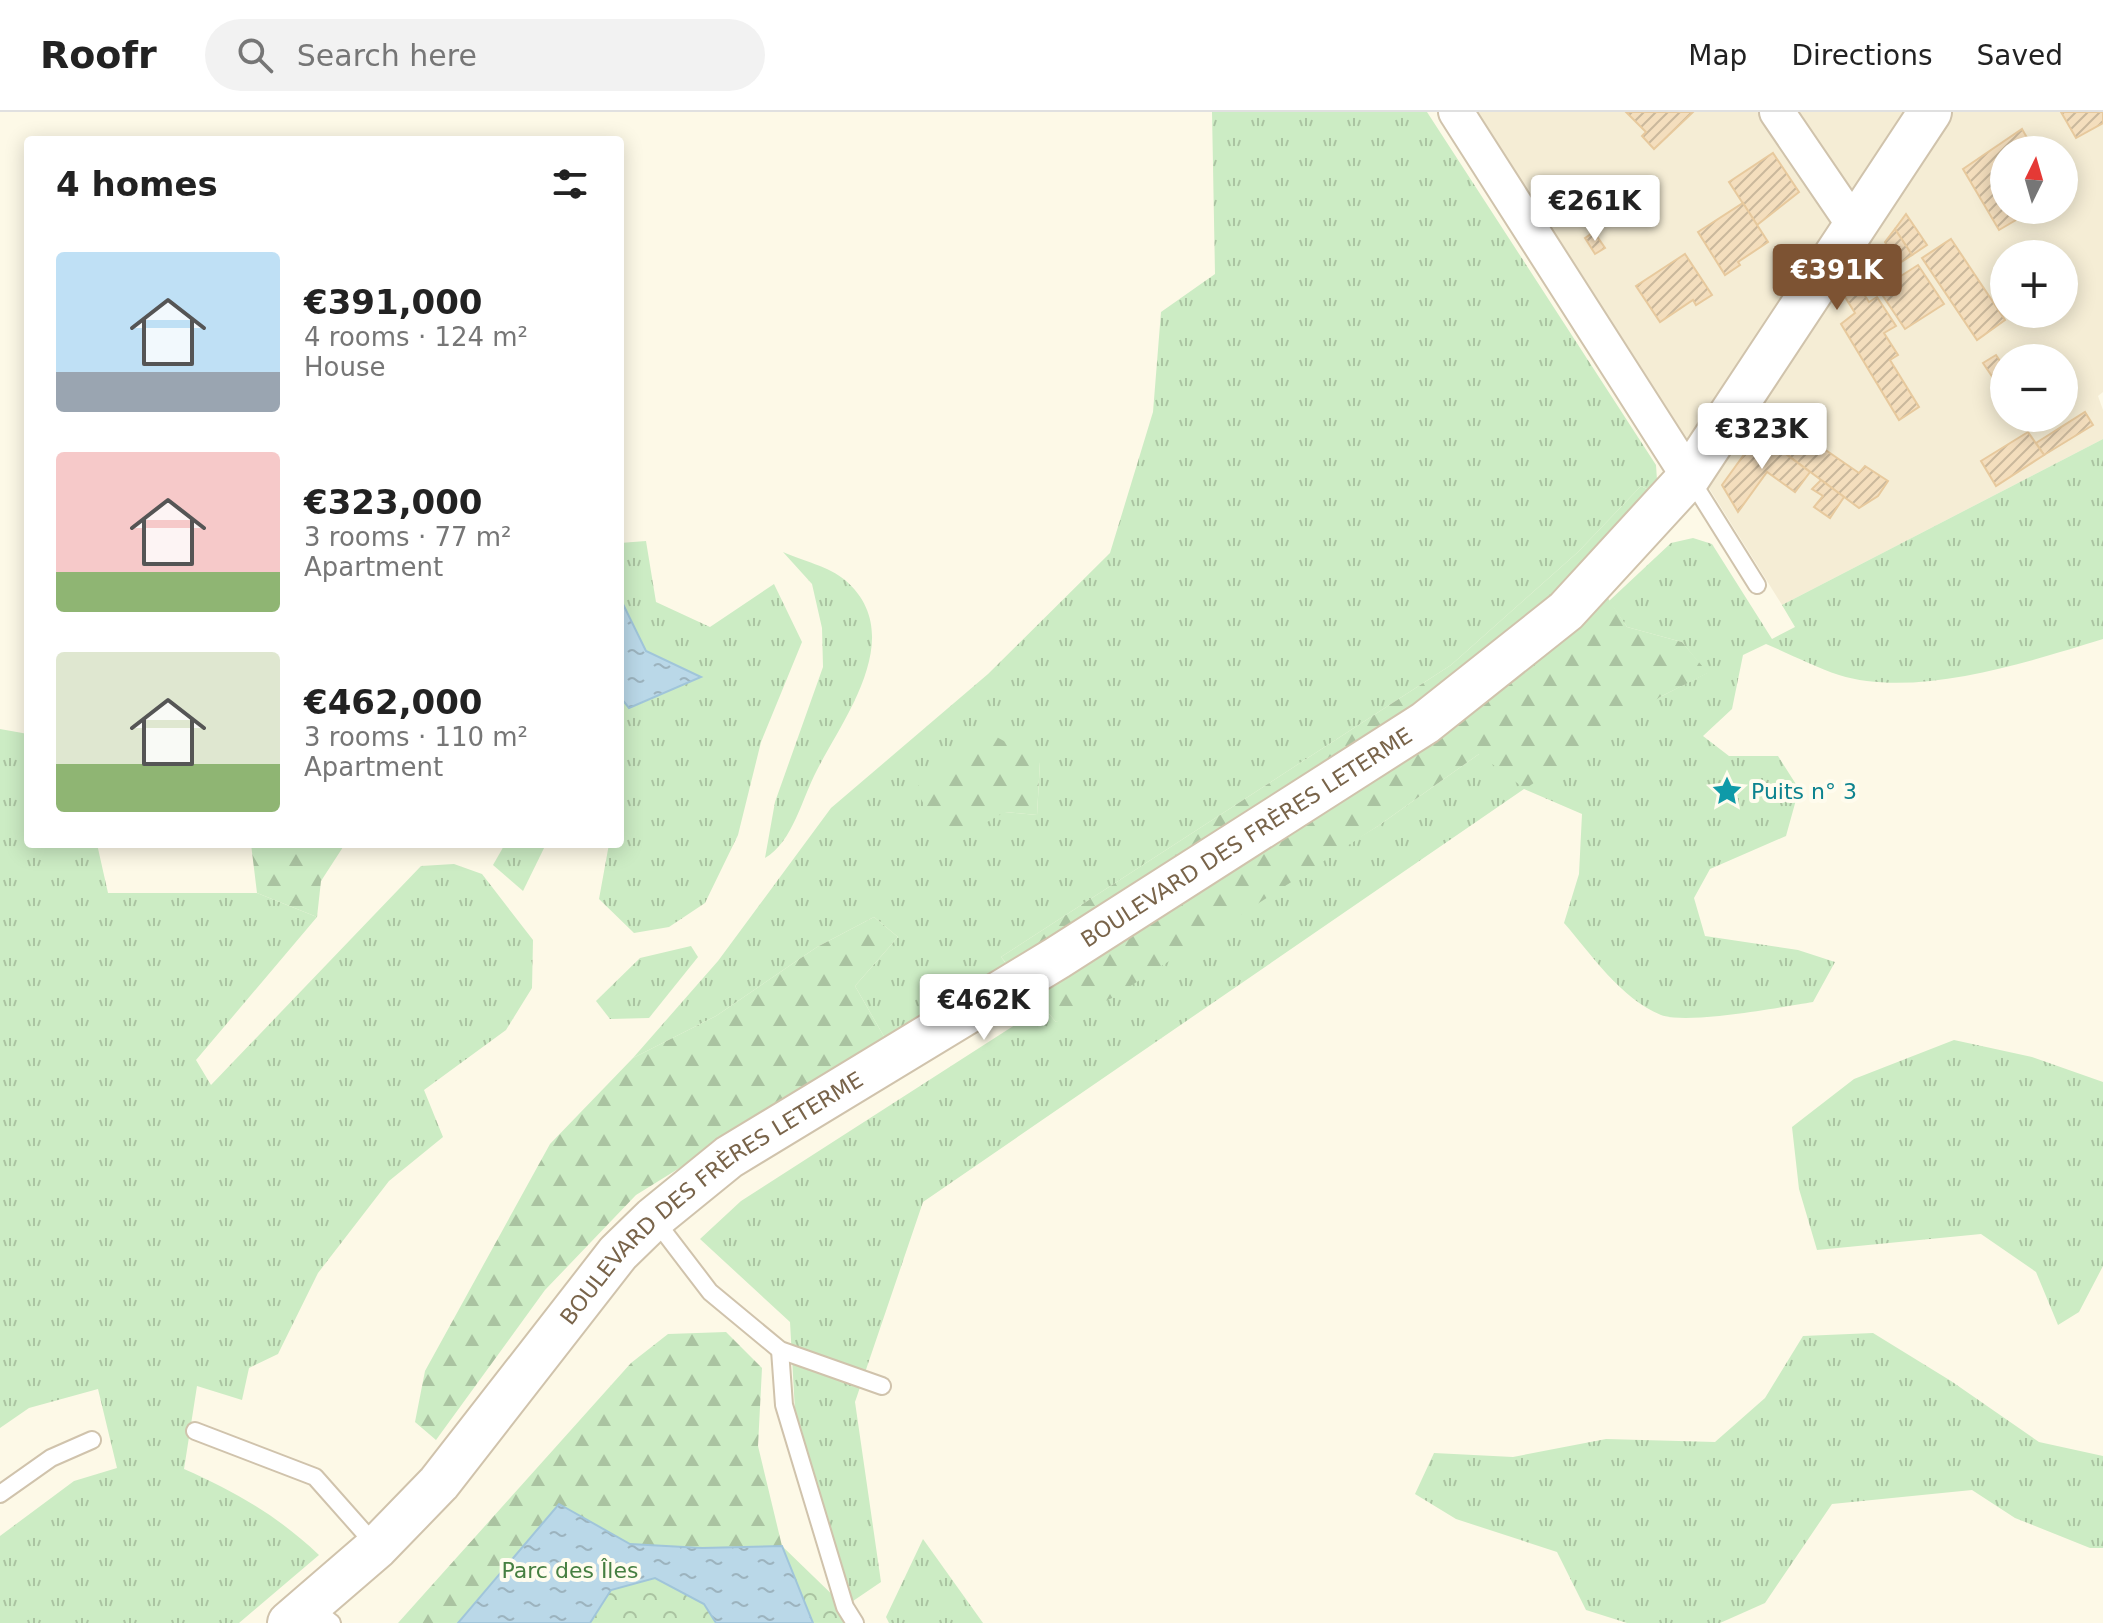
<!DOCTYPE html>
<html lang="en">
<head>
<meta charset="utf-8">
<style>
  :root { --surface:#fff; --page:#f2f2f2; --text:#222; --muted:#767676; --line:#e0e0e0; --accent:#7d5333 }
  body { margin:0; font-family:"DejaVu Sans",sans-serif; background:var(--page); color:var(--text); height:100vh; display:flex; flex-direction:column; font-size:30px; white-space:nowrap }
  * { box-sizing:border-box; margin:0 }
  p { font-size:26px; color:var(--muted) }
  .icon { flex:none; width:44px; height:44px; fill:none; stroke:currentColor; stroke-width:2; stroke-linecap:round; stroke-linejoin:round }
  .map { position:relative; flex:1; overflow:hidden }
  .sheet { position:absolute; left:24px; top:24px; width:600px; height:712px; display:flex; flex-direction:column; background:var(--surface); border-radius:8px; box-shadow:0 4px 20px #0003 }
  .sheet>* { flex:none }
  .needle { width:52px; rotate:5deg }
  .fabs { position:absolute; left:1990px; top:24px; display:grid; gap:16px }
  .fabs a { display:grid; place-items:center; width:88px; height:88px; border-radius:50%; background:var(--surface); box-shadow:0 4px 20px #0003; font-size:40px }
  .price { position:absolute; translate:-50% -68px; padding:0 18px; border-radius:8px; background:#fff; color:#222; font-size:26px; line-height:52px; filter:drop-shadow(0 2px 4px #0008) }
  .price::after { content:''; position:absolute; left:50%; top:48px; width:24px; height:18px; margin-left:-12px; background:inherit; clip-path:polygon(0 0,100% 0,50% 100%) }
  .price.selected { background:var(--accent); color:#fff }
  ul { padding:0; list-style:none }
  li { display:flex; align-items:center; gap:24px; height:200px; padding:0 32px }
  li span { display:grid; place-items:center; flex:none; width:224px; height:160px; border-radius:8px; color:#555 }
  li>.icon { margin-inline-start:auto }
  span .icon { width:96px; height:96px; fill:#fffc; stroke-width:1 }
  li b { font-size:34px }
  h2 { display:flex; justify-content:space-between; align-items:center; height:96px; padding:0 32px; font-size:34px }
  header { display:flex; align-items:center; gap:48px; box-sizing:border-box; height:112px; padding:0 40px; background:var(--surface); border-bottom:2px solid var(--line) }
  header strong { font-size:38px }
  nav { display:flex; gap:44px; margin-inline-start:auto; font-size:28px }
  .search { width:560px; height:72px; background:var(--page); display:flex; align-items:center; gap:20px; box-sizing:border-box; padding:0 28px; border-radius:44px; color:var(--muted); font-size:30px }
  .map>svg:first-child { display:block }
</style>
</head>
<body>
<header>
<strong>Roofr</strong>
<div class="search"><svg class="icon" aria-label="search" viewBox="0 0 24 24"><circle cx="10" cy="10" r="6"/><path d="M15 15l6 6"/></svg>Search here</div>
<nav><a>Map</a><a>Directions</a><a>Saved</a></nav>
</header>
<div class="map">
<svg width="2103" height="1511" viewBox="0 0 2103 1511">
  <defs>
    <pattern id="grass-tufts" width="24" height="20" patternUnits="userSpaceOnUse" patternTransform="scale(2)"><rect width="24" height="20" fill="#ccecc4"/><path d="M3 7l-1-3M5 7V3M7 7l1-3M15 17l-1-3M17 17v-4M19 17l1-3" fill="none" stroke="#aac3a1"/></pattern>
    <pattern id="forest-firs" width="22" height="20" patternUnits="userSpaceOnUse" patternTransform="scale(2)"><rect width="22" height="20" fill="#ccecc4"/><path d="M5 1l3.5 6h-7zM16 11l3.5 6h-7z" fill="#aac3a1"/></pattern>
    <pattern id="park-crowns" width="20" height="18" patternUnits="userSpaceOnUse" patternTransform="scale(2)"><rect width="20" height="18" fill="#ccecc4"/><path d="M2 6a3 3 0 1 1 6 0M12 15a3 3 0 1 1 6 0" fill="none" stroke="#aac3a1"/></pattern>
    <pattern id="water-ripples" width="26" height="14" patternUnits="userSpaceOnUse" patternTransform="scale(2)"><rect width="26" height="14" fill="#bad8e8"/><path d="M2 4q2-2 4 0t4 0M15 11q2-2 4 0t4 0" fill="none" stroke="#9cb3be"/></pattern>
    <pattern id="building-hatch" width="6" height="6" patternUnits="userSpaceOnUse" patternTransform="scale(2)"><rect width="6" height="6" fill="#f4debd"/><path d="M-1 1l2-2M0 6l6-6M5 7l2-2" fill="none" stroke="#cab89c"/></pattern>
  </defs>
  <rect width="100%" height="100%" fill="#fdf9e7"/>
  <path fill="#f5edd5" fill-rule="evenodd" d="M1474,0H2103V280L2098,284L2103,298V327L1782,493ZM2004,38H2064V98H2004ZM2004,142H2064V202H2004ZM2004,246H2064V306H2004Z"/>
  <g fill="url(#grass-tufts)" fill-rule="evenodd">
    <path d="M1212,0H1427L1656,353L1658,383L1641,374L1578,440L1451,553L1001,845L1008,854L886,928L855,874L898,825L874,805L817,835L716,904L633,946L718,849L831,696L988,562L1110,441L1153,300L1161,200L1215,162ZM1040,650L1037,703L1005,700Z"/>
    <path d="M2103,327V527C2028,550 1916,587 1839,563C1815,555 1790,542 1766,532L1743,543L1732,597L1703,624L1729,644H1778L1799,677L1786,724L1710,757L1694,786L1705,824L1798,838L1835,850L1813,890C1782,895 1687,913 1661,903C1620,886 1592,843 1564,811L1579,762L1582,702L1524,677L923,1090L855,1290L881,1470L853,1489L795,1299L790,1210L700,1127L741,1089L1043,895L1056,910L1378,714L1479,642L1660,585L1707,561L1682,530L1627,515L1609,489L1671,431L1693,426L1712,432L1772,527L1795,515L1782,493Z"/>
    <polygon points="646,429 656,490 710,515 774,472 802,530 761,630 738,723 705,791 669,815 634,821 599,787 609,732 620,732 620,585 629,596 700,565 646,539 620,486 620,431"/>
    <path d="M783,440C801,448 830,455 845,468C908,522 845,604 817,658C802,686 793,730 765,746L775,690L823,555L822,516L812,472Z"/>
    <path d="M0,617L28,622V732H97L108,781H257L317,805L196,948L211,973L421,754L454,752L482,762L533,828L532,876L506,918L424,978L443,1025L389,1069L318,1161L278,1242L249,1256L242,1288L197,1274L184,1357C236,1380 278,1404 319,1443L239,1511H0V1424L74,1369L117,1356L98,1277L29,1296L0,1316Z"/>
    <polygon points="505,732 546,732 523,779 493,753"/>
    <polygon points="691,834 698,845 649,906 610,907 596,889 640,846"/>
    <polygon points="1954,928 2032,945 2103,970 2103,1154 2079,1200 2058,1213 2036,1160 1981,1122 1817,1138 1799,1077 1792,1015 1854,967"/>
    <polygon points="1873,1221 1951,1269 2039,1330 2103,1344 2103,1436 2090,1436 2015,1406 1972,1378 1832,1392 1765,1491 1720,1511 1627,1511 1586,1498 1557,1440 1456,1407 1415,1382 1434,1341 1513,1345 1606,1327 1715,1330 1765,1286 1803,1224"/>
    <polygon points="923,1427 983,1511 889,1511 886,1505"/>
  </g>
  <g fill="url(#forest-firs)">
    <polygon points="1641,374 1658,383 1588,456 1627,515 1682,530 1708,561 1660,585 1525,677 1479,642 1378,714 1112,886 1056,910 1001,845 1451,553 1578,440"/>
    <polygon points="993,623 1040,649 1037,703 1005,700 946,733 915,676"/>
    <polygon points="251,732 345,732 321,769 317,805 257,781"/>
    <polygon points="874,805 898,825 855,874 886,928 636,1083 545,1178 436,1328 415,1310 425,1259 550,1032 633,946 716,904 817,835"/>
    <polygon points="726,1220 762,1256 758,1334 782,1434 702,1436 630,1432 559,1392 459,1511 398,1511 631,1251 668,1222"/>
  </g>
  <polygon fill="url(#park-crowns)" points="559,1392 630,1432 702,1436 782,1434 845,1495 855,1511 458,1511"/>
  <g fill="url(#water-ripples)" stroke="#a0c5da" stroke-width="2">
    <polygon points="620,486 646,539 701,565 629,596 620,585"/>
    <polygon points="559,1392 630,1432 702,1436 782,1434 813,1511 716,1511 704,1492 655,1466 611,1478 590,1511 458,1511"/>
  </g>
  <g fill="url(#building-hatch)" stroke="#e7c99d" stroke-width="2">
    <polygon points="1626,0 1693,0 1654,37 1642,24 1646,20"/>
    <polygon points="2061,0 2103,0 2103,11 2076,26"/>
    <polygon points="2022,17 2034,38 2004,38 2004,98 2033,98 1999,118 1963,57"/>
    <polygon points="1773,41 1799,80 1757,113 1729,70"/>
    <polygon points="1743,91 1768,130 1738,150 1740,153 1725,163 1698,120"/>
    <polygon points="1906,102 1927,133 1912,143 1895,117"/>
    <polygon points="1895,117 1912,143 1898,152 1885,130"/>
    <polygon points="1594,120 1605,136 1595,142 1585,126"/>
    <polygon points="1951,127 2005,208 1977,228 1922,146"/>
    <polygon points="1685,142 1712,183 1696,193 1693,188 1660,210 1636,174"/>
    <polygon points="1918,153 1944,192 1905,217 1879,178"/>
    <polygon points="1856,170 1869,190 1877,185 1896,214 1884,221 1898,243 1890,248 1919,295 1899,308 1841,212 1855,201 1845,185"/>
    <polygon points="1996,243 2004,255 2004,269 1998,273 1983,251"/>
    <polygon points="1780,294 1804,311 1798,319 1859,361 1865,354 1888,369 1878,384 1859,396 1759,322"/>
    <polygon points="2085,300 2093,313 2044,343 2036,331"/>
    <polygon points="2028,320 2044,343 1996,374 1981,349"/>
    <polygon points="1759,322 1810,360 1795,380 1767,360 1738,400 1722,373"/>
    <polygon points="1821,368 1844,385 1830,406 1814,395 1823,384 1812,377"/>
  </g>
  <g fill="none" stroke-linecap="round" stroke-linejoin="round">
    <g stroke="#d0c3ac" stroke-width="20">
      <g id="service">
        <polyline points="1690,366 1757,473"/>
        <polyline points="655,1108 710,1180 780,1238 882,1274"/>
        <polyline points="780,1238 784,1293 845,1495 855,1511"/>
        <polyline points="195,1319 315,1365 377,1435"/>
        <polyline points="0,1382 51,1346 92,1328"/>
        <polyline points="311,1494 332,1511"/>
      </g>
    </g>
    <g stroke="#d0c3ac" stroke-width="38">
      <g id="minor">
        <polyline points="1456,0 1689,365"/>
        <polyline points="1777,0 1854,113"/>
      </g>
    </g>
    <g stroke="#d0c3ac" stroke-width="46">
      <g id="tertiary">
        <path id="s1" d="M289,1511L377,1435L439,1371L618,1141L654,1106L729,1045L1057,846L1425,611L1566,499L1689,365L1930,0"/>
      </g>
    </g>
    <use href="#service" stroke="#fff" stroke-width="16"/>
    <use href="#minor" stroke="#fff" stroke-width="34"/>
    <use href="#tertiary" stroke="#fff" stroke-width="42"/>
  </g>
  <defs>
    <g id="sight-bare" transform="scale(2.4)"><path d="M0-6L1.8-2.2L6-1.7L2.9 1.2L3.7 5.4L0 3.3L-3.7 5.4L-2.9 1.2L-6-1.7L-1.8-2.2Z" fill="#0f9aa8" stroke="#fffcee" stroke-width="2.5" paint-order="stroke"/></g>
  </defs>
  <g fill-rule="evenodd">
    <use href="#sight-bare" x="1727" y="679"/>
  </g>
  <g text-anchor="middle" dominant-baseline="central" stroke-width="8" stroke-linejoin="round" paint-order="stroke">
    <g font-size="22" fill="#0d838f" stroke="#fffcee" text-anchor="start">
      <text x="1751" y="679">Puits n° 3</text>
    </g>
    <g font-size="22" fill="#79644a" stroke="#fffcee">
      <text stroke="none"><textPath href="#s1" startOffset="1252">BOULEVARD DES FRÈRES LETERME</textPath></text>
      <text stroke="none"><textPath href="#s1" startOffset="604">BOULEVARD DES FRÈRES LETERME</textPath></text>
    </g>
    <g font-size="22" fill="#467f41" stroke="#fffcee">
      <text x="570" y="1458">Parc des Îles</text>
    </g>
  </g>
</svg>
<div class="fabs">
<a><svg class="needle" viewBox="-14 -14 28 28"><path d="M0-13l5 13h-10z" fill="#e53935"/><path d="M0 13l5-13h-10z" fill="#767676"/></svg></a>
<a>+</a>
<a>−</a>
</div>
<b class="price" style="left:1595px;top:131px">€261K</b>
<b class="price selected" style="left:1837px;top:200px">€391K</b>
<b class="price" style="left:1762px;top:359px">€323K</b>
<b class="price" style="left:984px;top:930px">€462K</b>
<section class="sheet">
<h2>4 homes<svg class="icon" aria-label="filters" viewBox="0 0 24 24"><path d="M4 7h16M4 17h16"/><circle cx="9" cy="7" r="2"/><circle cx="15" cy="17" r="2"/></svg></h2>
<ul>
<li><span style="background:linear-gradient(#bfe0f5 75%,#9aa5b1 0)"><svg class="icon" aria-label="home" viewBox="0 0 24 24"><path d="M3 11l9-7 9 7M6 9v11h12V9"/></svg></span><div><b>€391,000</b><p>4 rooms · 124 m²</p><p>House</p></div></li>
<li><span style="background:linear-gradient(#f6c9c9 75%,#8fb573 0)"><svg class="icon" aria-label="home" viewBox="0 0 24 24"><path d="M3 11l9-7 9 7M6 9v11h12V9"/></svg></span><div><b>€323,000</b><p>3 rooms · 77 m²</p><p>Apartment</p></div></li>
<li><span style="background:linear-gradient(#dfe7d0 70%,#8fb573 0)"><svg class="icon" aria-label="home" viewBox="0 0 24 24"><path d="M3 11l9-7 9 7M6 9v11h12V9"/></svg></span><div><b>€462,000</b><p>3 rooms · 110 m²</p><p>Apartment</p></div></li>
</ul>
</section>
</div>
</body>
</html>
